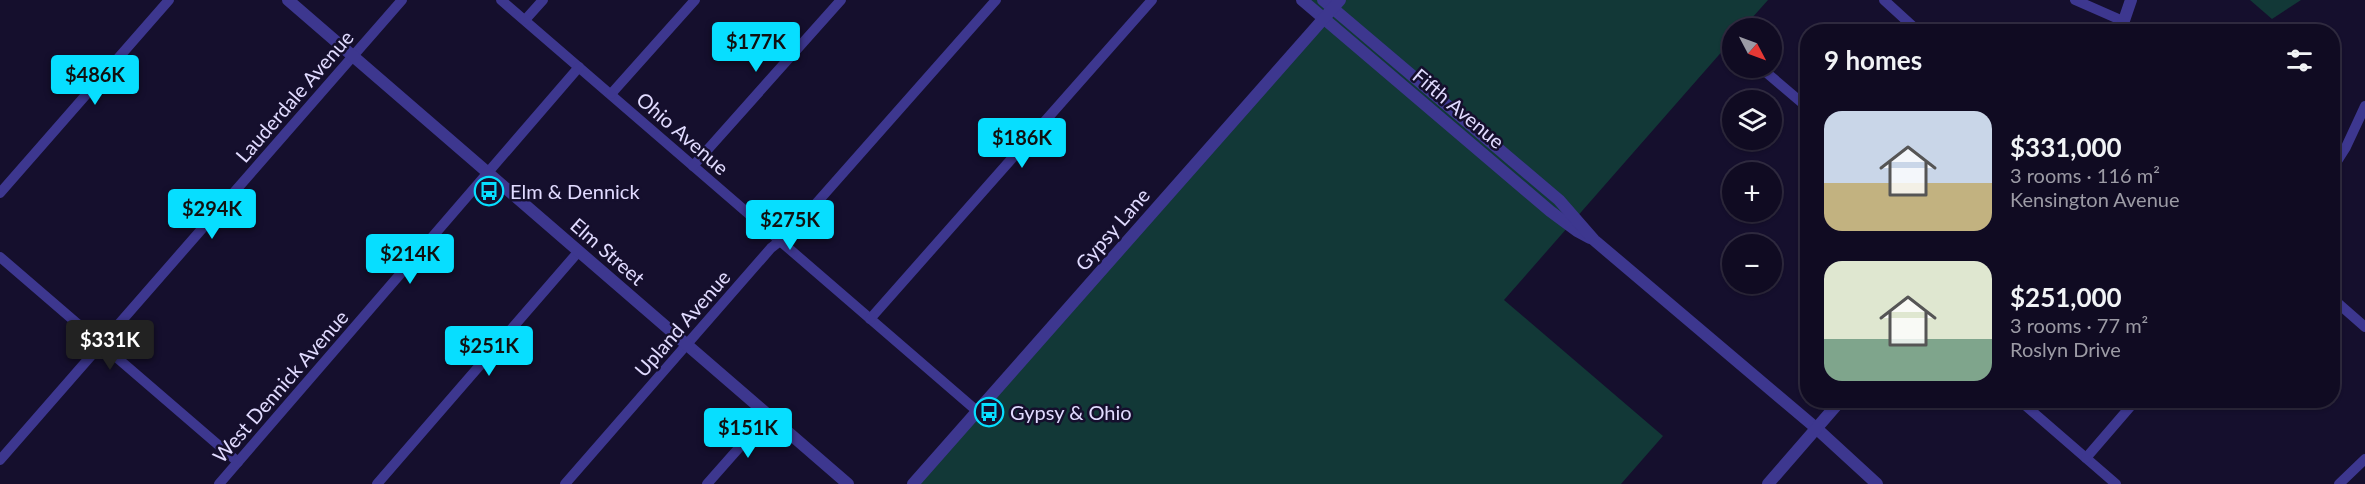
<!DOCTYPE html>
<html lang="en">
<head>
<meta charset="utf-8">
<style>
  :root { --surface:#100b22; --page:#19142a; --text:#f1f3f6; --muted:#9c9ba5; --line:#302b40; --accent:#07deff }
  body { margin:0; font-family:Lato,sans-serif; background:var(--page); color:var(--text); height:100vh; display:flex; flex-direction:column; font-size:22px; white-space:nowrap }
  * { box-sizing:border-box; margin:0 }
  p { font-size:20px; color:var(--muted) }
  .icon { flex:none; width:33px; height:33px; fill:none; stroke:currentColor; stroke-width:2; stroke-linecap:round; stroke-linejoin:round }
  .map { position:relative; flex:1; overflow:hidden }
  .details { position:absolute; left:1800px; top:24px; width:540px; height:384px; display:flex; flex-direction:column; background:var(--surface); border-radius:24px; box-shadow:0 2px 4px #0004,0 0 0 2px var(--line) }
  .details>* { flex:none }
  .needle { width:39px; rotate:131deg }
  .tools { position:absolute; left:1722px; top:18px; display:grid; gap:12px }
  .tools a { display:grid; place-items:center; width:60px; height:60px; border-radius:50%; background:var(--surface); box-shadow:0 2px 4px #0004,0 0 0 2px var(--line); font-size:30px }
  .price { position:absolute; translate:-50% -51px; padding:0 14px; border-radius:6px; background:var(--accent); color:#111; font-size:20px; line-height:39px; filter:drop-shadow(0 2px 3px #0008) }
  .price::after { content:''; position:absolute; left:50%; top:36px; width:18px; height:14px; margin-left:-9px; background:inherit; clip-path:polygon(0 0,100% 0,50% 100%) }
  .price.active { background:#222; color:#fff }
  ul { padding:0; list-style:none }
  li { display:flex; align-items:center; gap:18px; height:150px; padding:0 24px }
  li span { display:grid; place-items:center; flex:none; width:168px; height:120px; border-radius:18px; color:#555 }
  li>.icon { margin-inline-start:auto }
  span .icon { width:72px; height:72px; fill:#fffc; stroke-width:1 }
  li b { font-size:26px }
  h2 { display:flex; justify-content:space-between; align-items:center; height:72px; padding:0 24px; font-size:26px }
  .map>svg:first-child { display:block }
</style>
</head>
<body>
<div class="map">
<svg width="2365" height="484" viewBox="0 0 2365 484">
  <rect width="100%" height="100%" fill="#150f2d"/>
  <g fill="#123837">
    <polygon points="1302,0 1768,0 1743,28 1732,28 1732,40 1504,300 1663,436 1621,484 913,484 1324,19"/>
    <polygon points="2250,0 2301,0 2272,19"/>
  </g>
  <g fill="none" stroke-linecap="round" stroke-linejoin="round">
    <g stroke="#3d378f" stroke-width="10">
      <polyline points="501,0 977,411"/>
      <polyline points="1884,0 1919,32"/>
      <polyline points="2075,0 2123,21"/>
      <polyline points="525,20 543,0"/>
      <polyline points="1732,42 1732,43"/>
      <polyline points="1761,68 1808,108"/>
      <polyline points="611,94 695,0"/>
      <polyline points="693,166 841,0"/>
      <polyline points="2332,169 2346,147 2365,106"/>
      <polyline points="0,193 169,0"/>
      <polyline points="0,257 238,462"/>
      <polyline points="2332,298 2365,327"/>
      <polyline points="870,319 1152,0"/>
      <polyline points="2019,400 2116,484"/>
      <polyline points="2086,458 2136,400"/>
      <polyline points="0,460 402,0"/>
      <polyline points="219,484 579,67"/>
      <polyline points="377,484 579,251"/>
      <polyline points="565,484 771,248 790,233 996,0"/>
      <polyline points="707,484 768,415"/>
      <polyline points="2339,484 2365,459"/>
    </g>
    <g stroke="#3d378f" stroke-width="12">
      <polyline points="288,0 848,484"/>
      <polyline points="1302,0 1550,211 1577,231 1590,238"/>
      <polyline points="1323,0 1559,200 1594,240 1816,428 1877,484"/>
      <polyline points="2120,32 2131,0"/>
      <polyline points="913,484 1340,0"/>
      <polyline points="1768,484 1841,400"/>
    </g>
  </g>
  <defs>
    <g id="bus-ring" transform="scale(1.5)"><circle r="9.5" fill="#150f2d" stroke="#07deff" stroke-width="1.5"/><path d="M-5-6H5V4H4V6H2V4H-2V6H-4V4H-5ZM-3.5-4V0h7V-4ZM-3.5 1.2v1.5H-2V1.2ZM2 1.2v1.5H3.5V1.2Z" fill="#07deff"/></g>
  </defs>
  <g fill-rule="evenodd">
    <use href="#bus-ring" x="489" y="191"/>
    <use href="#bus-ring" x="989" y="412"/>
  </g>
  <g text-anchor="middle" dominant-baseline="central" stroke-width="5" stroke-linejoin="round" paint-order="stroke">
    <g font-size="20" fill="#e1dbff" stroke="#150f2d">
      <text transform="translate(294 96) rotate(-49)">Lauderdale Avenue</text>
      <text transform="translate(1459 108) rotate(40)">Fifth Avenue</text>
      <text transform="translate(683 133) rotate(41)">Ohio Avenue</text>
      <text transform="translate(1112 229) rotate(-49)">Gypsy Lane</text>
      <text transform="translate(608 251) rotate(41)">Elm Street</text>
      <text transform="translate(682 323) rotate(-49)">Upland Avenue</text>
      <text transform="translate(280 386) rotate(-49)">West Dennick Avenue</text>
    </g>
    <g font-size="20" fill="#e1dbff" stroke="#150f2d" text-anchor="start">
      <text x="510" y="191">Elm &amp; Dennick</text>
      <text x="1010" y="412">Gypsy &amp; Ohio</text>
    </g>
  </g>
</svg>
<div class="tools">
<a><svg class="needle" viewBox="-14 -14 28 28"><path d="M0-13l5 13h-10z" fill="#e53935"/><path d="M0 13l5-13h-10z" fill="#9c9ba5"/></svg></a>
<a><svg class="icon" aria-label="layers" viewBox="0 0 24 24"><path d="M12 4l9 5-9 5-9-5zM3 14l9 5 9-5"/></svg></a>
<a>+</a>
<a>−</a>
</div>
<b class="price" style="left:756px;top:73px">$177K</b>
<b class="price" style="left:95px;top:106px">$486K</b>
<b class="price" style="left:1022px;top:169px">$186K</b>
<b class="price" style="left:212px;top:240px">$294K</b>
<b class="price" style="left:790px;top:251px">$275K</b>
<b class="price" style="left:410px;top:285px">$214K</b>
<b class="price active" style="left:110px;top:371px">$331K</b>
<b class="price" style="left:489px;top:377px">$251K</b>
<b class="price" style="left:748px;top:459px">$151K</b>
<section class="details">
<h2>9 homes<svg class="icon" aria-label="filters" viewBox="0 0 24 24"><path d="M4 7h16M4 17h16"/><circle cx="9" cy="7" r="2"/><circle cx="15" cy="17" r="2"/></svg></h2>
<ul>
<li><span style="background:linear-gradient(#c9d6e8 60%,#c2b280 0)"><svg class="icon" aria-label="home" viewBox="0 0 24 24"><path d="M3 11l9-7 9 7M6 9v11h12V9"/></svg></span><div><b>$331,000</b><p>3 rooms · 116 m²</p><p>Kensington Avenue</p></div></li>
<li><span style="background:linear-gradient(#dfe7d0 65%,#7fa58c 0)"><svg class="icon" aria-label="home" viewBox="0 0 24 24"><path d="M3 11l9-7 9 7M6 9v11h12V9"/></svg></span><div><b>$251,000</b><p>3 rooms · 77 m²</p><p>Roslyn Drive</p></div></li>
</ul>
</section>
</div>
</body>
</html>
